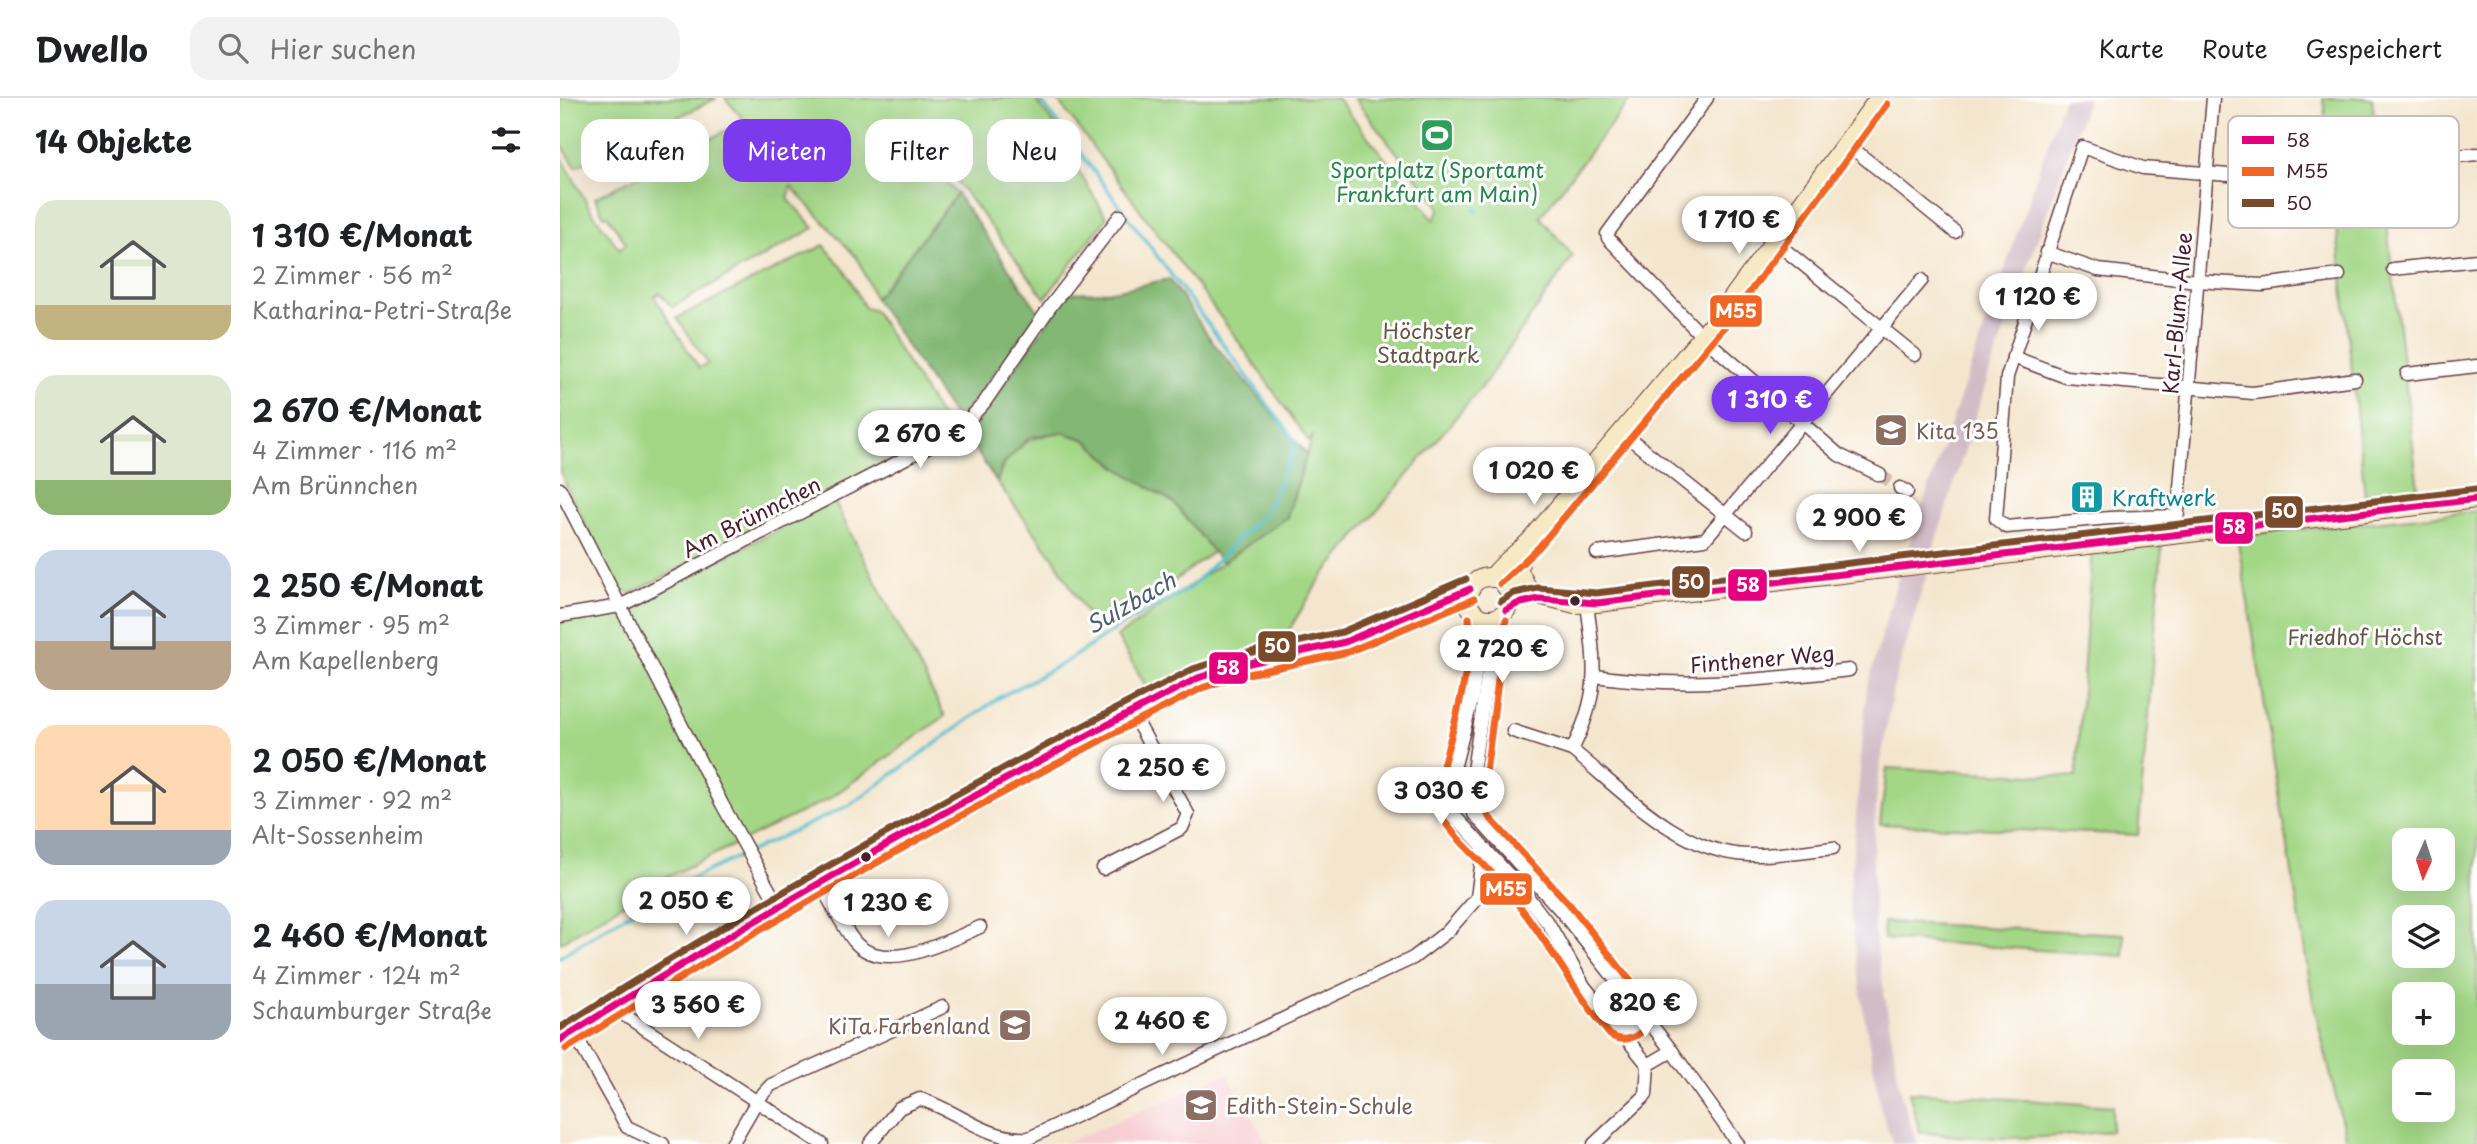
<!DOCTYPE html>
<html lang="de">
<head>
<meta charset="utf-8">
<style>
  :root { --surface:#fff; --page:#f2f2f2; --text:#202124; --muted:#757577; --line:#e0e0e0; --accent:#7c3aed }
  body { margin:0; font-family:"Playpen Sans",sans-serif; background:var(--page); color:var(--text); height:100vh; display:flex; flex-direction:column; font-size:26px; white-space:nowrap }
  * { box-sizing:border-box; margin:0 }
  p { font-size:23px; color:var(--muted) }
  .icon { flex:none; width:38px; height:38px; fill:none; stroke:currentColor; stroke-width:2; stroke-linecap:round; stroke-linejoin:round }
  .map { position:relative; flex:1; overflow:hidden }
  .details { display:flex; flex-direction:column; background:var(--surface); width:560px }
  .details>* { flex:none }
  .banner { position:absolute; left:21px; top:21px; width:665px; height:63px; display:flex; gap:14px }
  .needle { width:46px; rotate:183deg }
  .tools { position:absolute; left:1832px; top:730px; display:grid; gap:14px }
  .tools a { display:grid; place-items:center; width:63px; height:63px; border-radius:14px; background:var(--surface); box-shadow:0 7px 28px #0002; font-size:35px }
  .price { position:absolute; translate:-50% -60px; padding:0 16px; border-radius:24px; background:#fff; color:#222; font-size:23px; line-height:46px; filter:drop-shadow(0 2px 4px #0008) }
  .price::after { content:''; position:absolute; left:50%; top:42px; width:21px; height:16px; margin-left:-10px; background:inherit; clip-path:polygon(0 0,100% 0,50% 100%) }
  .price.selected { background:var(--accent); color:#fff }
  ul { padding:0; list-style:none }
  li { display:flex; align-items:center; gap:21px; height:175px; padding:0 35px }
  li span { display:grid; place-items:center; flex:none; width:196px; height:140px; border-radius:21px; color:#555 }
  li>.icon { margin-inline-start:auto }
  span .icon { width:84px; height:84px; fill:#fffc; stroke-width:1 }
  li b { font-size:30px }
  h2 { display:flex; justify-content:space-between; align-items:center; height:84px; padding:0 35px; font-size:30px }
  .pill { padding:0 24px; border-radius:21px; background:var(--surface); box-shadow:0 7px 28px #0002; font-size:24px; line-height:63px }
  .pill.selected { background:var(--accent); color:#fff }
  header { display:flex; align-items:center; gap:42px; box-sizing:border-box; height:98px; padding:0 35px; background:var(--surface); border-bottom:2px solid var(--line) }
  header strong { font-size:33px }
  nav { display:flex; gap:38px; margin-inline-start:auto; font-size:24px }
  .search { width:490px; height:63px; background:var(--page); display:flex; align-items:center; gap:18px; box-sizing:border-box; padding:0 24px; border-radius:21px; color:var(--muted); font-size:26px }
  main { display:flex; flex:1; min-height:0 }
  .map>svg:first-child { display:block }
</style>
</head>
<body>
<header>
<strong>Dwello</strong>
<div class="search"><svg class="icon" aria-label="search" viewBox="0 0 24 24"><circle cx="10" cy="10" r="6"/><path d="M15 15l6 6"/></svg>Hier suchen</div>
<nav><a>Karte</a><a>Route</a><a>Gespeichert</a></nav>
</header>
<main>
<section class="details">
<h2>14 Objekte<svg class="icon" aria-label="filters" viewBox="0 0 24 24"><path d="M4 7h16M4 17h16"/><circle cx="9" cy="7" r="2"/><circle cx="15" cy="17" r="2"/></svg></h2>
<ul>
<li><span style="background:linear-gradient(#dfe7d0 75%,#c2b280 0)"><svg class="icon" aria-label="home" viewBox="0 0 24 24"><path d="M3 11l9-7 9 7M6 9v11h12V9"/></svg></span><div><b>1 310 €/Monat</b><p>2 Zimmer · 56 m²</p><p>Katharina-Petri-Straße</p></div></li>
<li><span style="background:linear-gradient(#dfe7d0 75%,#8fb573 0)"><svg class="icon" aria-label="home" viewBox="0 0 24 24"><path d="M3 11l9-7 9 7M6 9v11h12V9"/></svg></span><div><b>2 670 €/Monat</b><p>4 Zimmer · 116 m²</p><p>Am Brünnchen</p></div></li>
<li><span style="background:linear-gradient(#c9d6e8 65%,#b9a48a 0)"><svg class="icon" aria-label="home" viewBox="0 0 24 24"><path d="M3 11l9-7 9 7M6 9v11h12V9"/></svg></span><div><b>2 250 €/Monat</b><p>3 Zimmer · 95 m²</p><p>Am Kapellenberg</p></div></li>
<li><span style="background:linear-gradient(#ffd9b3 75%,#9aa5b1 0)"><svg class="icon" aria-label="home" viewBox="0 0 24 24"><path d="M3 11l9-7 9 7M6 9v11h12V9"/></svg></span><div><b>2 050 €/Monat</b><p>3 Zimmer · 92 m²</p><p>Alt-Sossenheim</p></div></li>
<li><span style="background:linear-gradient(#c9d6e8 60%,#9aa5b1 0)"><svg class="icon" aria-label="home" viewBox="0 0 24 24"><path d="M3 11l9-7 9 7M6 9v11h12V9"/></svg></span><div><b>2 460 €/Monat</b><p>4 Zimmer · 124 m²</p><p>Schaumburger Straße</p></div></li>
</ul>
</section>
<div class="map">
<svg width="1917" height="1046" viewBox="0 0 1917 1046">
  <rect width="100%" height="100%" fill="#fff"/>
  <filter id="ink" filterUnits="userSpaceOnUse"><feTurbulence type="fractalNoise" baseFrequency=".0143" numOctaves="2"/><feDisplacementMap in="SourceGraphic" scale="14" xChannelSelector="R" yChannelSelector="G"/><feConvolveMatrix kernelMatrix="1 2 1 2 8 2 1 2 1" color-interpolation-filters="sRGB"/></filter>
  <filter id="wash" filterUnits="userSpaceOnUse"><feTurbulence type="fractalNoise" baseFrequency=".00686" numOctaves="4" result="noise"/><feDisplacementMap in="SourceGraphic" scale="28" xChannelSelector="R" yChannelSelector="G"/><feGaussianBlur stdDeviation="1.57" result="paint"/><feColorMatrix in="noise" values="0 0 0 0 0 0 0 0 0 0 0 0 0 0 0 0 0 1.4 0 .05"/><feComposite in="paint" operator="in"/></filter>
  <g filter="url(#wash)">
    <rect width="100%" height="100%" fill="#f4e6ce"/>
    <polygon fill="#f7cfd3" points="667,976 707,1046 503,1046"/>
    <g fill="#d2bdc7">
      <polygon points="1504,0 1528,0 1429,276 1372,455 1344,461"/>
      <polygon points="1367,475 1333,590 1317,687 1313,762 1314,833 1342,1001 1358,1046 1333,1046 1321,1012 1303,911 1289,802 1307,589 1339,477"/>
    </g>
    <g fill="#a3d786" stroke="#767b58" stroke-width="2" fill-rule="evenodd">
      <polygon points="0,0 157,0 16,69 0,44"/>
      <polygon points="165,0 474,0 497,30 499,41 547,120 485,200 388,72 388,58 375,73 397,96 315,201 298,161 231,88 228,101 254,130 112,209 100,195 94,198 139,270 148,265 117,220 264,147 286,174 305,210 314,212 389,332 72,495 56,491 0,374 0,56 30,111 60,152 66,145 47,117 44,118 35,100 185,23"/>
      <polygon points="496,0 777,0 874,122 880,110 794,0 1071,0 980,119 1013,158 924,286 760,481 718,550 646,566 589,593 557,539 727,419 753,337 749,344 674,237"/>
      <polygon points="1763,0 1812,0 1858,391 1855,392 1805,397"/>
      <path d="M502,334L526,342L558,370L614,405L654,453L558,525H532L495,462L437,384C447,349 468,339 502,334Z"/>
      <polygon points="274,403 385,618 269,701 101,782 0,845 0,524 56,515"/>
      <path d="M1917,413V1046H1787L1753,903L1677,438ZM1844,742H1883V780H1844ZM1844,819H1883V858H1844ZM1844,896H1883V934H1844ZM1844,973H1883V1012H1844Z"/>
      <polygon points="1602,448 1578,737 1320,726 1327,670 1516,679 1532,452"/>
      <polygon points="1323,824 1564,836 1564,858 1324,841"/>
      <path d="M1349,994L1553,1008L1551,1033C1484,1041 1427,1043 1360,1034Z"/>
    </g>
    <g fill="#82b873" stroke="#666c4f" stroke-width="2">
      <polygon points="397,96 479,214 398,324 315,201"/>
      <path d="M609,181L654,246L747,356L727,419L662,465L614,405L558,370L526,342L502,334L470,339L442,368L437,384L407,339L509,194C550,197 571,189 609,181Z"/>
    </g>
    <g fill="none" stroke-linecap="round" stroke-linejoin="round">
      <g stroke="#54bfcf" stroke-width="3.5">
        <polyline points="914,111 918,114"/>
        <polyline points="191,753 290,707 440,599 504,565 560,528 630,490 707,412 737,345 479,0"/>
        <polyline points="0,859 99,796 184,756"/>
      </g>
    </g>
  </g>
  <g filter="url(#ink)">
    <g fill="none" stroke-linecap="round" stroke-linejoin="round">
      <polyline stroke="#d2bead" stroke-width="12" stroke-dasharray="12 6" stroke-linecap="butt" points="1320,377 1340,390"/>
      <g stroke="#643d43" stroke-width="15">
        <g id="street">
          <polyline points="1147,0 1047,136 1048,140 1143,239 1279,357 1320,377"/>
          <polyline points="1286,45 1395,134"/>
          <polyline points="1823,66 1917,56"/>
          <polyline points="1214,143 1355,257"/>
          <polyline points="1486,154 1538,172 1637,183 1702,187 1779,177"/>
          <polyline points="1833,171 1917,162"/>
          <polyline points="1453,259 1506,279 1693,295 1795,281"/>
          <polyline points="1847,276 1917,268"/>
          <polyline points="1063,335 1186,433"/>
          <polyline points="1340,390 1347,394"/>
          <polyline points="0,391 162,706 217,806"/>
          <polyline points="1617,418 1550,420 1446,429 1436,421 1447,279 1522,49 1583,70 1693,79 1771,72"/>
          <polyline points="1617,425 1653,0"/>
          <polyline points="1037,455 1145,441 1362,182"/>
          <path d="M1027,506C1035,568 1041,594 1012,652C1062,692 1119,755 1188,757C1216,758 1245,753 1273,750"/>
          <polyline points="0,518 60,508 398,333 424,305 490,209 560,118"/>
          <polyline points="919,519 920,538 912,601 890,686 892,715 960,789 990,828 1024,888 1088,967 1086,997 1034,1046"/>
          <polyline points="936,520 911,686 914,716 1002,814 1112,953 1178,1046"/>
          <path d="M1035,578C1125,591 1199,582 1289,572"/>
          <polyline points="953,633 1012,652"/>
          <polyline points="543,771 622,730 628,716 571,613"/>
          <path d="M258,782C270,802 280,825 294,843C323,878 388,843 420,829"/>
          <polyline points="917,800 923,752"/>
          <polyline points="56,906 61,915 262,1046"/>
          <polyline points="1058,930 1074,928 1078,910"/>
          <polyline points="13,933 67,1029 103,1046"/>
          <polyline points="1088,967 1112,953"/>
          <polyline points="172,1046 198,1001 211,987 383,909"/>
          <path d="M310,1046L339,1010L360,1001C399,1013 427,1043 469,1040L853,860L888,833L917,800L930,794L960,789"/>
        </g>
      </g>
      <g stroke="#643d43" stroke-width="20">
        <g id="secondary">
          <polyline points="961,452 959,473 969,493"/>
          <circle cx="929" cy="500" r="21"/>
          <path d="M932,480C943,464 957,456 971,442L1157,221L1319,0"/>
          <path d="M946,489L1015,506L1037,505C1331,473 1623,433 1917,401"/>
          <path d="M0,942C206,809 419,690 638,580L672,569L785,544L910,491"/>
        </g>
      </g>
      <use href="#street" stroke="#fff" stroke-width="12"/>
      <use href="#secondary" stroke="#f6e9c3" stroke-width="18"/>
      <g stroke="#fff" stroke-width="12">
        <g id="bus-1">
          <polyline points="946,512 957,506 979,501 1037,505 1917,401"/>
          <path d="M0,942C207,811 420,691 638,580L672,569L785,544L910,491"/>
        </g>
      </g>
      <g stroke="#fff" stroke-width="12">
        <g id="bus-2">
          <polyline points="940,486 979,449 1165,228 1327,6"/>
          <path d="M909,520C911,558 902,598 892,635C886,658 876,684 879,708C880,727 914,756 927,770C978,823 1005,881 1050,937C1062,945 1076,941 1085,930L1087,904L1010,807L929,719L922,705L946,522"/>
          <path d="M6,951C212,820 424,701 642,590L675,579L788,554L914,501"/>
        </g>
      </g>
      <g stroke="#fff" stroke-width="12">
        <g id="bus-3">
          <polyline points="941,503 954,495 978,490 1036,495 1916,391"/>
          <path d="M0,930C205,799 417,681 633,571L670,559L782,534L906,481"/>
        </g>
      </g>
      <use href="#bus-1" stroke="#e5007d" stroke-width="7"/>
      <use href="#bus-2" stroke="#f26522" stroke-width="7"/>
      <use href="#bus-3" stroke="#7a4b2a" stroke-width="7"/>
    </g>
  </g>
  <defs>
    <g id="stadium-square" transform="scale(1.75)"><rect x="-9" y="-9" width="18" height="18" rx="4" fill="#2e9e5b" stroke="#fff"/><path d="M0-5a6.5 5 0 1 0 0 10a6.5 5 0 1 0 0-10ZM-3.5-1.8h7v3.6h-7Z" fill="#fff"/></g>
    <g id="school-square" transform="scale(1.75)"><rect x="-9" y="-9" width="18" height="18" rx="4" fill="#8d6e63" stroke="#fff"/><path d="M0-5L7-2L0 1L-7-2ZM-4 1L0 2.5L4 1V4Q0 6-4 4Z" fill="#fff"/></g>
    <g id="building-square" transform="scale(1.75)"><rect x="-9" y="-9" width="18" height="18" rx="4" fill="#0f9aa8" stroke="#fff"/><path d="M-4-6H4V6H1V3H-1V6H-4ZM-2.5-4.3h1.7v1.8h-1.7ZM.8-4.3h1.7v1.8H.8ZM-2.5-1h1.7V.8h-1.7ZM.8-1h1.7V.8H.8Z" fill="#fff"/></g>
  </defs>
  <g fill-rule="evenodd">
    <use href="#stadium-square" x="877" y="37"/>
    <use href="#school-square" x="1331" y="332"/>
    <use href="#building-square" x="1527" y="399"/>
    <use href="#school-square" x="455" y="927"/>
    <use href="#school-square" x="641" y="1007"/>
  </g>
  <g fill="#4a1f2b" stroke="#fff" stroke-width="2.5">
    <circle cx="1015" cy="503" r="6"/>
    <circle cx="306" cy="759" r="6"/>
  </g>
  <g text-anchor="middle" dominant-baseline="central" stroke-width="6" stroke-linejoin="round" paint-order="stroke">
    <g font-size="21" fill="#27864d" stroke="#fff">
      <text x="877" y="71">Sportplatz (Sportamt<tspan x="877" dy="24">Frankfurt am Main)</tspan></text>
    </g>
    <g font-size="21" fill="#4a1f2b" stroke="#fff">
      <text transform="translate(1616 215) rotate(-85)">Karl-Blum-Allee</text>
      <text transform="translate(191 418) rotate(-27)">Am Brünnchen</text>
      <text transform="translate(1202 560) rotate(-5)">Finthener Weg</text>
    </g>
    <g font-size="21" fill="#655646" stroke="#fff">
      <text x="868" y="232">Höchster<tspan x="868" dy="24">Stadtpark</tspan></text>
      <text x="1805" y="538">Friedhof Höchst</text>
    </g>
    <g font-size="21" fill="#785e54" stroke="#fff" text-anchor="start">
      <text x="1356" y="332">Kita 135</text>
      <text x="430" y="927" text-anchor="end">KiTa Farbenland</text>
      <text x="666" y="1007">Edith-Stein-Schule</text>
    </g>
    <g font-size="21" fill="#0d838f" stroke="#fff" text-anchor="start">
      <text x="1552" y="399">Kraftwerk</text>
    </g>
    <g font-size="23" font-style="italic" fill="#4e5f6d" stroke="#fff">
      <text transform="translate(570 504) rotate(-30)">Sulzbach</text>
    </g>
  </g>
  <rect x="1668" y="18" width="231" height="112" rx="10" fill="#fff" stroke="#c9bcbf" stroke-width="2"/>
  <rect x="1682" y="38" width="32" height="8" fill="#e5007d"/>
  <rect x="1682" y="69" width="32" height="9" fill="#f26522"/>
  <rect x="1682" y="101" width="32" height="8" fill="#7a4b2a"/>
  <g font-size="19" fill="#4a1f2b">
    <text x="1726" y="49">58</text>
    <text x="1726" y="80">M55</text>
    <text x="1726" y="112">50</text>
  </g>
  <g stroke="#fff" stroke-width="2.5">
    <rect x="1149" y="196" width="54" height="34" rx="7" fill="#f26522"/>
    <rect x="1704" y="397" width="40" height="34" rx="7" fill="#7a4b2a"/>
    <rect x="1654" y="413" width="40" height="34" rx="7" fill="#e5007d"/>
    <rect x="1111" y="467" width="40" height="34" rx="7" fill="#7a4b2a"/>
    <rect x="1167" y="470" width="41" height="34" rx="7" fill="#e5007d"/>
    <rect x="697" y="532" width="40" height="33" rx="7" fill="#7a4b2a"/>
    <rect x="648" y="553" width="41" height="34" rx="7" fill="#e5007d"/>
    <rect x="919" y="774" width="54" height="34" rx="7" fill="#f26522"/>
  </g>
  <g font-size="19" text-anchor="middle" font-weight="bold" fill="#fff">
    <text x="1176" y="220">M55</text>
    <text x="1724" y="420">50</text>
    <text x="1674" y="436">58</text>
    <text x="1131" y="491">50</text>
    <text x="1188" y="494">58</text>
    <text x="717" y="555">50</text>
    <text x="668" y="577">58</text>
    <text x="946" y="798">M55</text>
  </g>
</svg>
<div class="tools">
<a><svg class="needle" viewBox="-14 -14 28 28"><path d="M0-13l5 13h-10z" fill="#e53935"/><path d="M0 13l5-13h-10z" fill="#757577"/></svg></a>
<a><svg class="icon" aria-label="layers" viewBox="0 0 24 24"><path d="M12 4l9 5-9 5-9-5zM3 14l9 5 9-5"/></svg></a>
<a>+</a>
<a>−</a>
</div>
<b class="price" style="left:1179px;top:158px">1 710 €</b>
<b class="price" style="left:1478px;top:235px">1 120 €</b>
<b class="price selected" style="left:1210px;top:338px">1 310 €</b>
<b class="price" style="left:360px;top:372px">2 670 €</b>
<b class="price" style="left:974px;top:409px">1 020 €</b>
<b class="price" style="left:1299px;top:456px">2 900 €</b>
<b class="price" style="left:942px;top:587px">2 720 €</b>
<b class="price" style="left:603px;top:706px">2 250 €</b>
<b class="price" style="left:881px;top:729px">3 030 €</b>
<b class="price" style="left:126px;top:839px">2 050 €</b>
<b class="price" style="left:328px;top:841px">1 230 €</b>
<b class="price" style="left:1085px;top:941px">820 €</b>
<b class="price" style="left:138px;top:943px">3 560 €</b>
<b class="price" style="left:602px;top:959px">2 460 €</b>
<div class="banner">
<a class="pill">Kaufen</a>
<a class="pill selected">Mieten</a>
<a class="pill">Filter</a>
<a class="pill">Neu</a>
</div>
</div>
</main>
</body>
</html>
